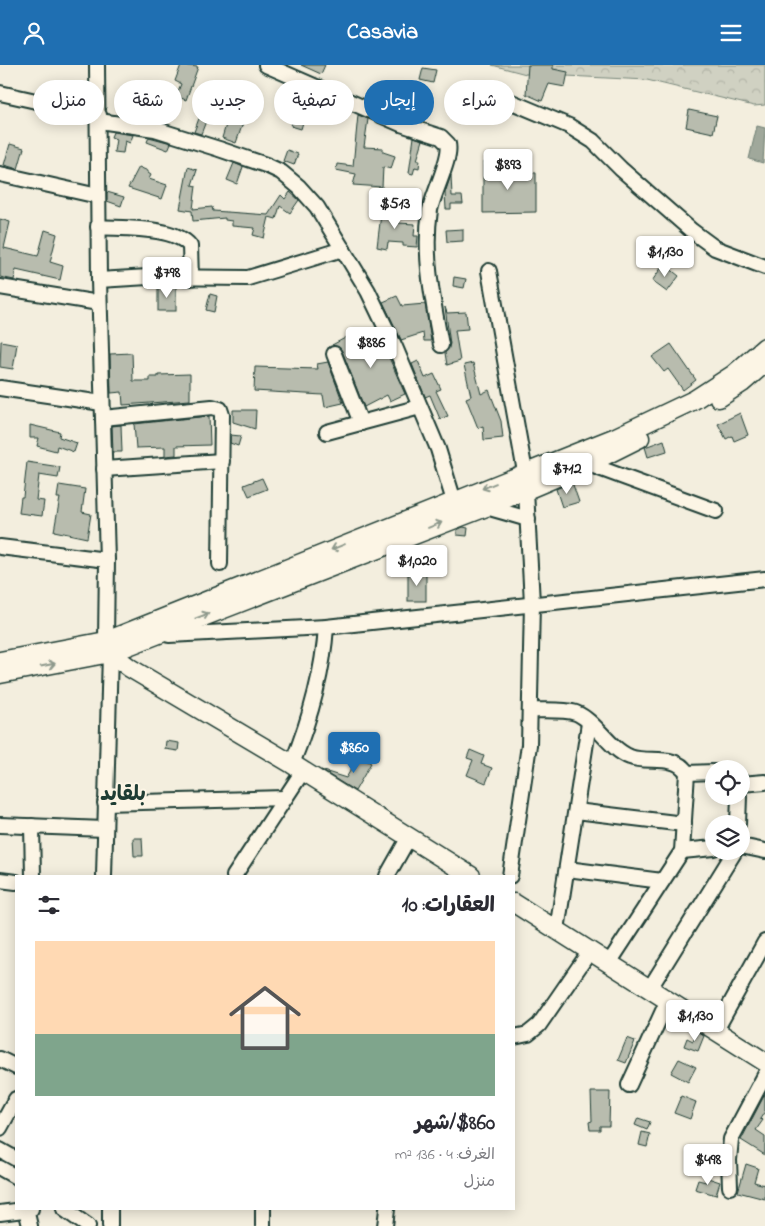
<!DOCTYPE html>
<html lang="ar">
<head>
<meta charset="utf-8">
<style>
  :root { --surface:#fff; --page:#f7f7f7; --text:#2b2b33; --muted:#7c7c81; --line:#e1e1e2; --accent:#1f6fb2 }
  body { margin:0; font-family:"Indie Flower","Playpen Sans Arabic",sans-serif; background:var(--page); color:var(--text); direction:rtl; height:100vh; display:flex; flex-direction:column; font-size:19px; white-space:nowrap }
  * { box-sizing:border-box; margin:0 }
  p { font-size:16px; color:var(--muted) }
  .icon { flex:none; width:28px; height:28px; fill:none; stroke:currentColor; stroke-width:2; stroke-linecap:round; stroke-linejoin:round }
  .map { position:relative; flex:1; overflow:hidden; direction:ltr }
  .details { position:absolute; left:15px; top:810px; width:500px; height:335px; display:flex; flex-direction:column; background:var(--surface); border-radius:0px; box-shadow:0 2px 12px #0003; direction:rtl }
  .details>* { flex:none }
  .hud { position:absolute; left:15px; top:15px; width:500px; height:45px; direction:rtl; display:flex; gap:10px }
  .fabs { position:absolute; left:705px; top:695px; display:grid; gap:10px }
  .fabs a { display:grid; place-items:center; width:45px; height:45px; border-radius:50%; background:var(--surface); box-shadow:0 2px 12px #0003; font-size:25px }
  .price { position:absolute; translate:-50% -42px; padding:0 11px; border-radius:5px; background:#fff; color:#222; font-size:16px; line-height:32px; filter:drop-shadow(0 1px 2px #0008) }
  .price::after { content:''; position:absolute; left:50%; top:30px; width:15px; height:11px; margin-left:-8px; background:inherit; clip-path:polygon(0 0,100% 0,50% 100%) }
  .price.on { background:var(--accent); color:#fff }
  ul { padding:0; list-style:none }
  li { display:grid; align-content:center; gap:10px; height:265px; padding:0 20px }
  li+li { border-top:1px solid var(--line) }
  li span { display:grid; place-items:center; height:155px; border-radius:0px; color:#555 }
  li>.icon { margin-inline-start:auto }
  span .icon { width:90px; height:90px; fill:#fffc; stroke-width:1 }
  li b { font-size:21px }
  h2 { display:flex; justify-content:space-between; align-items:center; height:60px; padding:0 20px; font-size:21px }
  .tag { padding:0 18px; border-radius:22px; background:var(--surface); box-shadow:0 2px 12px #0003; font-size:18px; line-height:45px }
  .tag.on { background:var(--accent); color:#fff }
  header { display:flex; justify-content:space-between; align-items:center; height:65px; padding:0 20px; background:var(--accent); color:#fff; font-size:22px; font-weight:700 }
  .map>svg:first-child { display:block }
</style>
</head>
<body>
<header><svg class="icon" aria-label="menu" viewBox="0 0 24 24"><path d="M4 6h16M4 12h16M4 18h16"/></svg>Casavia<svg class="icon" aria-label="person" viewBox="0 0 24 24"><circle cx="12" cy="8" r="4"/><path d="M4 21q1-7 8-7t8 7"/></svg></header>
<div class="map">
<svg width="765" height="1161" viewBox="0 0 765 1161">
  <defs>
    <pattern id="forest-crowns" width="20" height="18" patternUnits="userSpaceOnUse" patternTransform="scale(1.25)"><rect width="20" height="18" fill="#d0d1c2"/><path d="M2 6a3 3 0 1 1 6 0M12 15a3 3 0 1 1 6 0" fill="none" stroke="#b2b4a7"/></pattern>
  </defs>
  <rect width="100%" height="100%" fill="#f3eede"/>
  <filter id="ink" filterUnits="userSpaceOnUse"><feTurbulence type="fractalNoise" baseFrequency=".02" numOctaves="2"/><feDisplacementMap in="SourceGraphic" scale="10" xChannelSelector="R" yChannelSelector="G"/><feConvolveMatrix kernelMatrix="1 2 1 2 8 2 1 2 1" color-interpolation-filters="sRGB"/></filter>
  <g filter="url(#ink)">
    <polygon fill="url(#forest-crowns)" stroke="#78877b" points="492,0 765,0 765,40 754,41 647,15 526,9"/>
    <polygon fill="#a0a89b" stroke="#6c7d72" points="757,61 765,63 763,98 749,94"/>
    <g fill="#b8bcae" stroke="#1f3d34">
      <polygon points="181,0 198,2 186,35 176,31 181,19 175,16"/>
      <polygon points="301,0 325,0 321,9"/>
      <polygon points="528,0 553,0 553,4 568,7 565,22 549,19 542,36 526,29"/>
      <polygon points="423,3 436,5 433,18 420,15"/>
      <polygon points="158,26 180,34 172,55 164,52 165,48 152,43"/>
      <polygon points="240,26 254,30 251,41 237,36"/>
      <polygon points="689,45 717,51 713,68 686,62"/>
      <polygon points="201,48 208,51 201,69 194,67"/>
      <polygon points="358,50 368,54 364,82 383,83 383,87 395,91 391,104 383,102 382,122 353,120 356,109 336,105 337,99 353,101"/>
      <polygon points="293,51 304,54 301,64 291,61"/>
      <polygon points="228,53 243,58 236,78 222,73"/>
      <polygon points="113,67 133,70 130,78 125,76 123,88 114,87 116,74 111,72"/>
      <polygon points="149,72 171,78 168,85 147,77"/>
      <polygon points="414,72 423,75 417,95 420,95 419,103 415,102 413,109 409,108"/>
      <polygon points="10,79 24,83 18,104 4,100"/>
      <polygon points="287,85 298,89 294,100 283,96"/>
      <polygon points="483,97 493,97 493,106 536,108 536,147 483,148"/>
      <polygon points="234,98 243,102 237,119 227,115"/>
      <polygon points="139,102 148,106 148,108 151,110 149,114 167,120 162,134 128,123"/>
      <polygon points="188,102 197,105 192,120 196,121 193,144 212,142 213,146 268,150 281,130 285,134 290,127 299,135 290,148 280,141 276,154 269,152 264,173 253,170 255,163 232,161 232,156 225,155 225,153 193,156 192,146 180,144"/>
      <polygon points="451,110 452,131 462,131 463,139 451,139 451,144 446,144 445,128"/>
      <polygon points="107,127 124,132 121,141 107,136"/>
      <polygon points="382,141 400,144 398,158 415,159 414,171 418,171 417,182 403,181 403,178 388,177 387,184 377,182"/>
      <polygon points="0,154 10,157 4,183 38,191 45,165 57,169 50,197 63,201 60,215 16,205 14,215 0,212"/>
      <polygon points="463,164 463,176 447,177 446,165"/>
      <polygon points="664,199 679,211 667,227 652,216"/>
      <polygon points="454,212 466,214 464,223 453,221"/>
      <rect x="158" y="221" width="18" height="25"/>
      <polygon points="210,229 217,231 214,247 206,245"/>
      <polygon points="397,231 402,241 425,239 431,276 424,276 423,268 401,275 383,237"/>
      <polygon points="445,242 447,248 466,247 468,264 455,265 460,296 447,300 445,288 450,279"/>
      <polygon points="377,265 405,329 390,336 387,330 364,342 342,286 339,282 332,280 347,272 350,278"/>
      <polygon points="1,276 17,279 13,304 0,302"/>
      <polygon points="671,279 696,315 683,325 668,304 664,307 652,292"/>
      <polygon points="132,288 133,316 150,316 150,312 158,312 158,310 190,309 190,335 123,340 122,327 111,328 110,289"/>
      <polygon points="418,296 425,313 434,309 441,324 436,326 448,351 440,354 430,330 425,332 412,299"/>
      <polygon points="328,297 343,338 325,342 323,330 254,326 255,302 318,304 317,299"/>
      <polygon points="473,298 481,329 489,325 501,356 503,373 484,375 483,361 478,363 466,333 471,331 464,300"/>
      <polygon points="233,345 256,345 255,364 233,357"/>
      <polygon points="740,348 748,370 734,376 732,371 726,374 718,359"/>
      <polygon points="209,351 210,380 176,381 176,390 165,391 165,382 136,383 134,359"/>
      <polygon points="30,360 60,367 59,372 77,378 74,387 57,381 56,386 37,381 39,373 30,373"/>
      <polygon points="121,360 122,387 113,387 112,361"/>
      <polygon points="230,370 241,371 238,381 230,378"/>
      <polygon points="664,375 667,386 648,392 645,382"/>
      <polygon points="27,397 60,402 58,413 39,410 36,435 44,436 42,451 19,448 21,432 23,432"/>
      <polygon points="262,413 267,424 249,431 244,420"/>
      <polygon points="572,417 579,437 562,442 556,424"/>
      <polygon points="59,420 85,424 82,447 91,449 87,473 54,466 60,433 57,433"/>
      <polygon points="463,462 468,463 467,471 457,470 457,465"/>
      <rect x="408" y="509" width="18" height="27"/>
      <polygon points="166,676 179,678 178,686 165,684"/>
      <polygon points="470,685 484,691 481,699 492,703 486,718 467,710 473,695 467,693"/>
      <polygon points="359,691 371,698 355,726 321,705 346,713"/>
      <polygon points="133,773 142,773 143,791 134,791"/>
      <polygon points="697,966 704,971 698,986 684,981 687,973 693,976"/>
      <polygon points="627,973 635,976 626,998 618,995"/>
      <polygon points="679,994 696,1002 688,1017 671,1008"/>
      <polygon points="591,1027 610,1027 609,1061 600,1061 600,1065 590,1065 589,1057 592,1056"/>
      <polygon points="765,1029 765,1046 760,1054 763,1055 756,1065 765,1071 765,1090 741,1075"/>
      <polygon points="681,1031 696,1037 690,1054 674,1048"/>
      <polygon points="638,1053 650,1057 647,1065 635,1060"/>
      <polygon points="642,1067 650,1069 647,1082 639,1080"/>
      <polygon points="746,1099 758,1103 754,1117 765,1120 765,1134 738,1127"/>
      <polygon points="708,1113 720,1117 716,1130 695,1124 698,1115 706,1117"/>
    </g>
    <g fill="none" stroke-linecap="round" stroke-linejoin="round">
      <g stroke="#1f3d34" stroke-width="18">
        <g id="minor">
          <polyline points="97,0 99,215 107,495 106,576"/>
          <path d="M266,0L401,59L441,72L448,79C452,92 433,129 430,145C423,190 433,236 441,280"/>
          <polyline points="0,28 99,50"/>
          <polyline points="495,30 569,61 593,76 621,104 692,166 715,183 765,202"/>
          <polyline points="99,56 155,64 219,84 266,100 281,107 299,122 317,142 368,226 395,282 438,384 457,446"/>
          <polyline points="0,109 98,131"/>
          <path d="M98,162C123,164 174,161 190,181L191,213"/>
          <polyline points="489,206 525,407 532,538 529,680 510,811"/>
          <polyline points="99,215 148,212 248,213 343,184"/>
          <polyline points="0,222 99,238"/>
          <polyline points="334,289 361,358"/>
          <polyline points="0,323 102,338"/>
          <polyline points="103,353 212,342 220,344 222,350 220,499"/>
          <polyline points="327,367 420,342"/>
          <polyline points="588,399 716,446"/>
          <polyline points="104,404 222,396"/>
          <polyline points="486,442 528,454"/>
          <polyline points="0,482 107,495"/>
          <polyline points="169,570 326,562 765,514"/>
          <path d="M530,645C544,646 564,644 576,648C596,656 609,684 630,692C647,699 676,688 687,708L682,786L609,898"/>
          <path d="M292,699C310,654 323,610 326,562"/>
          <polyline points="687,708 714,707"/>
          <polyline points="741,719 765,717"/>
          <polyline points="105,738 285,733"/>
          <polyline points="576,746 684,759"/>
          <polyline points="738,759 739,731"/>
          <polyline points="0,760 105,764"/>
          <polyline points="32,761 33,811"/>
          <polyline points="741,781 765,786"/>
          <polyline points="682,786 714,783"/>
          <polyline points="567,804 662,816"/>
          <polyline points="104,811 110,588"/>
          <polyline points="234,811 303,706"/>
          <polyline points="387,811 409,772"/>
          <polyline points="0,815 16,817"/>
          <polyline points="557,865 589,658"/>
          <polyline points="650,923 735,786"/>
          <polyline points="716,965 765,877"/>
          <polyline points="514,972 528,969 539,960 590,886"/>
          <polyline points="0,994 16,1002"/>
          <polyline points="629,1020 668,935"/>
          <polyline points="0,1063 16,1034"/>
          <polyline points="0,1085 16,1094"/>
          <polyline points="0,1103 16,1112"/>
          <polyline points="730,1122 729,1095 731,1074 765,1010"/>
          <polyline points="26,1144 30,1161"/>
          <polyline points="64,1144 88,1161"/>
          <polyline points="0,1148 31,1144"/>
          <polyline points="110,1161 110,1144"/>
          <polyline points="263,1161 263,1144"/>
          <polyline points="385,1161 387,1144"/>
        </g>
      </g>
      <g stroke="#1f3d34" stroke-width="21">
        <g id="major">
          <polyline points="719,333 742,318 765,298"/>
          <polyline points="108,581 110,588 130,603 292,699 471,811"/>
          <polyline points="0,596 106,576 616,372 694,335 734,309 765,282"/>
          <polyline points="0,609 110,588 486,442 588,399 640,373"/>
          <polyline points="514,838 765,997"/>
        </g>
      </g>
      <use href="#minor" stroke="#fcf5e5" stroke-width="14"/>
      <use href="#major" stroke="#fcf5e5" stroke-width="18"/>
    </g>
    <defs><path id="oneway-shaft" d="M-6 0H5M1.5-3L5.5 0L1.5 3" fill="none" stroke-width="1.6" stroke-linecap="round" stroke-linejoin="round" transform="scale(1.25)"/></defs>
    <g stroke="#8e998c">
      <use href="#oneway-shaft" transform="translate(489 421) rotate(158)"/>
      <use href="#oneway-shaft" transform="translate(435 460) rotate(-22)"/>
      <use href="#oneway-shaft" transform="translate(338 482) rotate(158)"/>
      <use href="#oneway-shaft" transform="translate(202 551) rotate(-21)"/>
      <use href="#oneway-shaft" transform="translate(48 600) rotate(-11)"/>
    </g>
  </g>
  <g text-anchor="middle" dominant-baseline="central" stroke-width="4" stroke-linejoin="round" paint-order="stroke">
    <g font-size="21" font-weight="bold" fill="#1f3d34" stroke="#fcf5e5">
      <text x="123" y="730">بلقايد</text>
    </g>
  </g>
</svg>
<div class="fabs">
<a><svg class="icon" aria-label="locate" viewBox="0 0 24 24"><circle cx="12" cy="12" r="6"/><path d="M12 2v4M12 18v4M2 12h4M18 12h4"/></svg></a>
<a><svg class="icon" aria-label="layers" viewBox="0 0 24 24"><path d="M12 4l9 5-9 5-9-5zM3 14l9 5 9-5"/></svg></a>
</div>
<b class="price" style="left:508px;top:126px">$893</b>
<b class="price" style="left:395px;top:165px">$513</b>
<b class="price" style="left:665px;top:213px">$1,130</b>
<b class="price" style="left:167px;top:234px">$798</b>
<b class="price" style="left:371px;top:304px">$886</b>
<b class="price" style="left:567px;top:430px">$712</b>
<b class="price" style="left:417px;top:522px">$1,020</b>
<b class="price on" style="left:354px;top:709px">$860</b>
<b class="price" style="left:695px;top:977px">$1,130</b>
<b class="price" style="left:708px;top:1121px">$498</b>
<div class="hud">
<a class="tag">شراء</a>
<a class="tag on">إيجار</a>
<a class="tag">تصفية</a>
<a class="tag">جديد</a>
<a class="tag">شقة</a>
<a class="tag">منزل</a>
</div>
<section class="details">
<h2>العقارات: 10<svg class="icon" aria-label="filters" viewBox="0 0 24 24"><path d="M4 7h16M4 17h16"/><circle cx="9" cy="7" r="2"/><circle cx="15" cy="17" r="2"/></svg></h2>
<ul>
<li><span style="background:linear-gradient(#ffd9b3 60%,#7fa58c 0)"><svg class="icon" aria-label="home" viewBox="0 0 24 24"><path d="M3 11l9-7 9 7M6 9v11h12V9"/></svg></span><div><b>$860/شهر</b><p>الغرف: 4 · 136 m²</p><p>منزل</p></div></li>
</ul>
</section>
</div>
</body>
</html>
